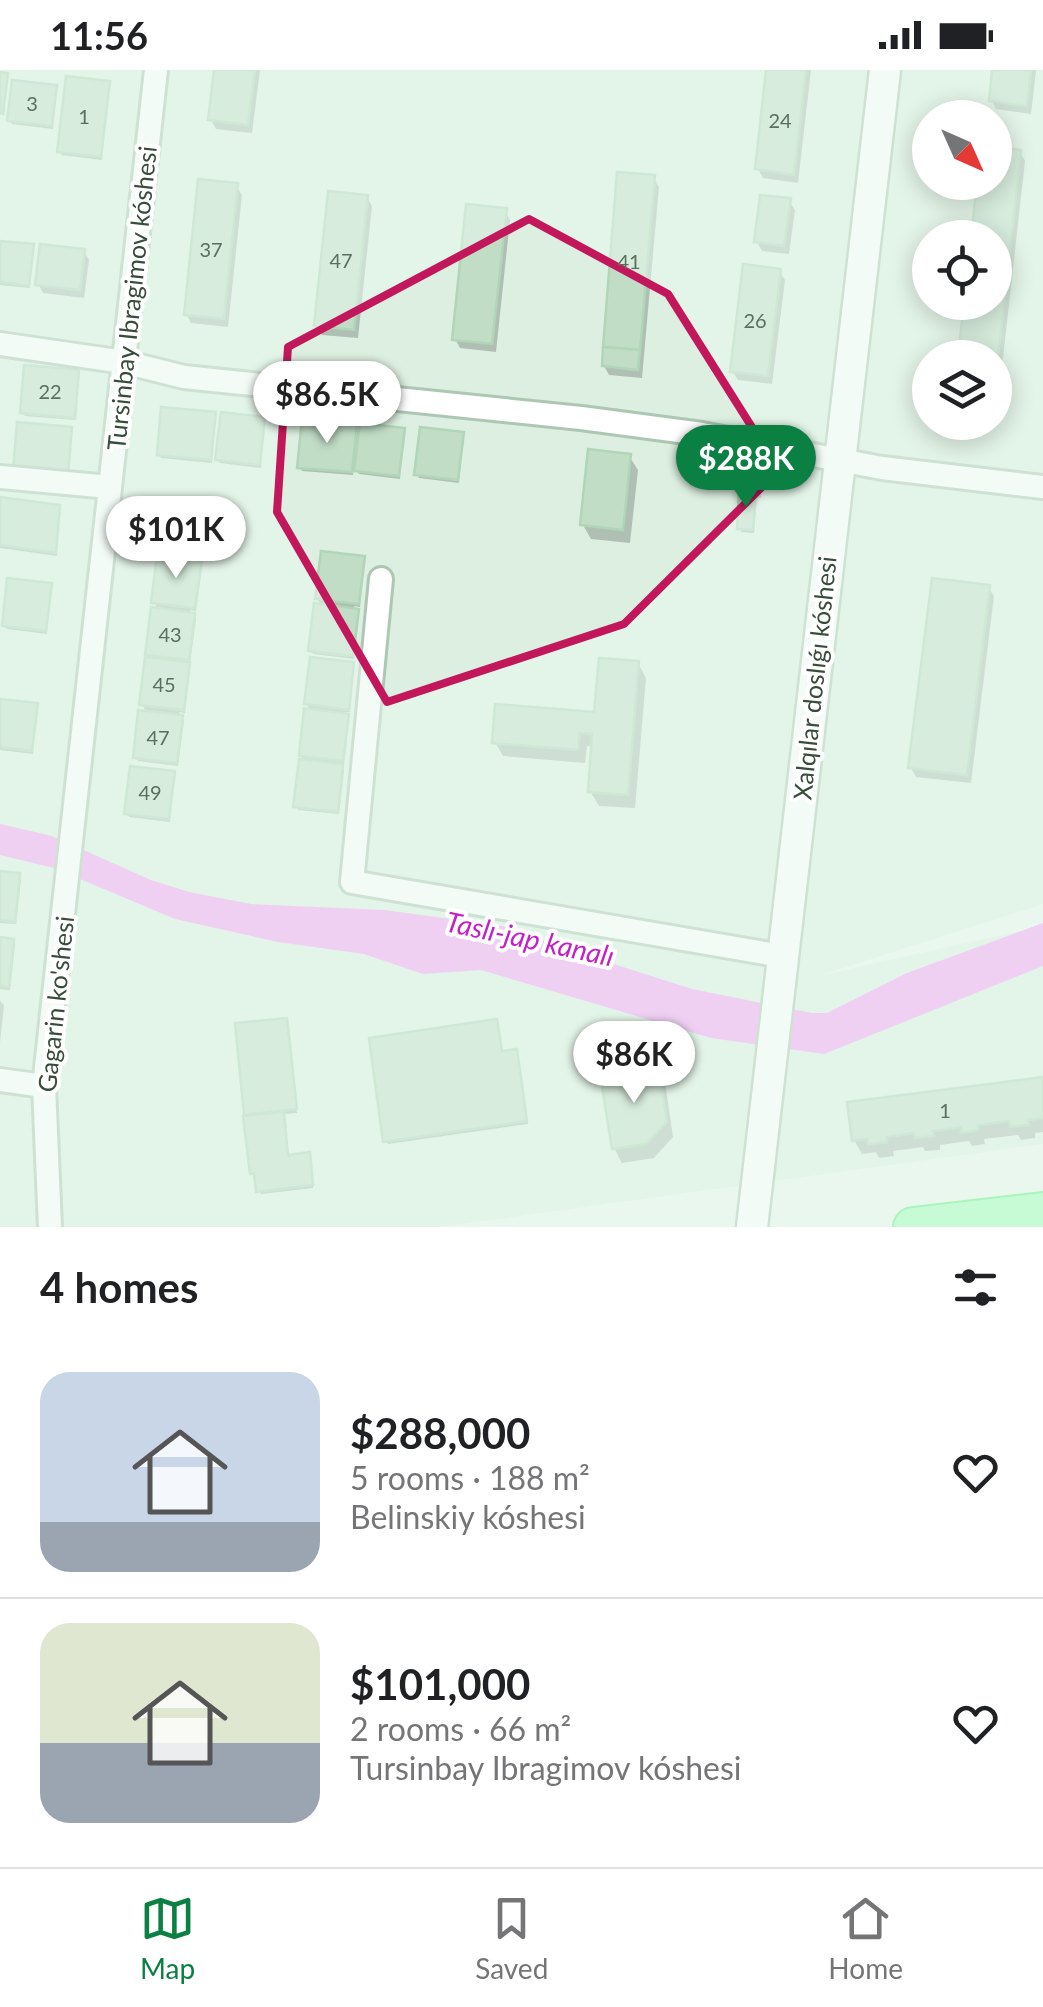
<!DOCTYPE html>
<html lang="en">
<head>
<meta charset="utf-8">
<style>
  :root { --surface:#fff; --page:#f6f6f6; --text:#202124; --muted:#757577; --line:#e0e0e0; --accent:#0b8043 }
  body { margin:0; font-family:Lato,sans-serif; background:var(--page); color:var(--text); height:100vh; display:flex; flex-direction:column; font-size:38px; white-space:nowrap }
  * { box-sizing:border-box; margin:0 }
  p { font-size:32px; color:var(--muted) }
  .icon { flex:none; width:55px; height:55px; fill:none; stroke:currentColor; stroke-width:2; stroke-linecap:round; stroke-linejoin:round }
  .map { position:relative; height:1157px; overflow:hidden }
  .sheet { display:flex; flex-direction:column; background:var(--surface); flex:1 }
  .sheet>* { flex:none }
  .needle { width:65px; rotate:135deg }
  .buttons { position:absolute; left:912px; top:30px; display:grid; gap:20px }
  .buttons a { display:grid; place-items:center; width:100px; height:100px; border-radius:50%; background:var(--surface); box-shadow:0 5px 25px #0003; font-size:50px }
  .price { position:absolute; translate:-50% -85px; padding:0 22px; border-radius:35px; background:#fff; color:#222; font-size:32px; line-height:65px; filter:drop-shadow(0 2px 5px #0008) }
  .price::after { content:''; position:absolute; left:50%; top:60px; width:30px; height:22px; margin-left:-15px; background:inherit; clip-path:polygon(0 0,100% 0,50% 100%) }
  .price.on { background:var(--accent); color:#fff }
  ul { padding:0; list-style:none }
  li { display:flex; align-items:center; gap:30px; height:250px; padding:0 40px }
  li+li { border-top:2px solid var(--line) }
  li span { display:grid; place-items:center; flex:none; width:280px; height:200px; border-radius:30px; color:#555 }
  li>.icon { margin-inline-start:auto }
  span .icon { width:120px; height:120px; fill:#fffc; stroke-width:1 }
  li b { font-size:42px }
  h2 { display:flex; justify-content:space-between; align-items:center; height:120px; padding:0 40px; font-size:42px }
  .status { display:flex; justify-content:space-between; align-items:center; height:70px; padding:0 50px; background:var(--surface); direction:ltr }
  .status svg { height:28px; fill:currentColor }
  .tabs { display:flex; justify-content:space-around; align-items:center; height:140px; border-top:2px solid var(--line); background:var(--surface); font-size:28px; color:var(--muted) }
  .tabs a { display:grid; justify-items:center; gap:5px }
  .tabs .on { color:var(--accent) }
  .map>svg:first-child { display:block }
</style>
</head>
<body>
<div class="status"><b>11:56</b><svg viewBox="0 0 49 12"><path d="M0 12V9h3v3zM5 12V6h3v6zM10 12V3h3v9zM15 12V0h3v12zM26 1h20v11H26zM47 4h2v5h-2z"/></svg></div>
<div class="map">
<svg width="1043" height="1157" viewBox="0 0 1043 1157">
  <rect width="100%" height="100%" fill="#eaf7ee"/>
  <path fill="#dcefe0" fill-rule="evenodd" d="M0,0H1043V834L818,906L1043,856V1074L439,1157H0ZM930,48H995V112H930ZM930,168H995V232H930ZM930,288H995V352H930Z"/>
  <polygon fill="#f6a1f9" points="0,754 52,766 151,810 189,822 251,834 385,840 509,857 560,877 692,919 812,943 827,943 907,903 1043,853 1043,896 824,984 711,968 481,900 423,904 364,884 278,872 175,849 54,798 0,785"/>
  <g fill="#0003">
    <polygon points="217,0 260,0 252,63 216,59 211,50"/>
    <polygon points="768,0 811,0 798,113 763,108 758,99"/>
    <polygon points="994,0 1036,0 1031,44 996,39 991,30"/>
    <polygon points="109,13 102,90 62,85 60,82"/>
    <polygon points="56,17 53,59 12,54 10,50"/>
    <polygon points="995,79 1020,82 1025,91 1001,306 995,305"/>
    <polygon points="653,108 659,117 642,308 609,305 604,296"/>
    <polygon points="236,116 242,125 228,257 191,253 186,244"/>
    <polygon points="367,127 372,136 358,268 322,265 316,256"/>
    <polygon points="789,131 795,140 789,184 762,181 757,172"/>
    <polygon points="505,141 510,150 496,282 460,278 455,269"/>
    <polygon points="0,173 32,177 30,218 0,215"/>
    <polygon points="84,181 89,190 84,228 43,223 38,214"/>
    <polygon points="779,201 785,210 772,314 738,310 732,301"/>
    <polygon points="78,302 76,350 25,346 22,342"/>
    <polygon points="214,344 212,393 161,388 159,384"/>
    <polygon points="264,349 261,398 220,393 218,389"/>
    <polygon points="355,357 361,366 403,361 400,409 359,404 354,396 353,405 302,401 300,397"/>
    <polygon points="71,359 69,408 18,403"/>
    <polygon points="463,364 459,413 419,408 417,404"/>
    <polygon points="629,386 638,400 630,473 591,469 583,455"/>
    <polygon points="757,401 762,410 761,428 757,428 754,463 741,462 744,422 741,418"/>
    <polygon points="0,429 59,438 57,486 0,478"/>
    <polygon points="205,441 202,490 198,489 202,496 196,541 190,540 196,549 190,593 187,593 190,598 185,643 179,642 184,651 178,696 138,691 135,687 147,644 142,634 151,591 147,585 159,541 154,532 163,488 159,481"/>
    <polygon points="363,489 360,537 354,536 359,545 354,589 313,584 311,581 322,537 317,528"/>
    <polygon points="50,516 47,564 7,559 4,555"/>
    <polygon points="988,517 994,526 971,713 916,707 911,698"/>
    <polygon points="638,593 646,608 635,738 599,736 590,721 594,677 587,676 585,693 503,686 495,672 597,645"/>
    <polygon points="353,595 350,642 345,642 349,650 344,694 340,694 344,700 339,744 298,740 296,736 305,692 301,686 311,642 307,634"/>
    <polygon points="0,631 36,636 33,684 0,680"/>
    <polygon points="173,703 170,752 129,747 127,743"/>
    <polygon points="0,804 19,806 21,810 16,854 0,853"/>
    <polygon points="0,870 13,871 15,875 10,920 0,919"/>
    <polygon points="0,931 4,935 0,973"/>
    <polygon points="286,950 297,1043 284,1044 289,1087 310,1088 313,1118 261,1124 257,1106 252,1103 238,955"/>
    <polygon points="516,982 528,1054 388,1074 386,1071"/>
    <polygon points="656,997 665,1012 673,1067 654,1088 622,1093 614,1078"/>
    <polygon points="1043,1010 1043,1062 1035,1063 1035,1068 1021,1070 1018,1065 984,1069 985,1074 972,1076 969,1071 940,1075 940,1080 925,1081 923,1077 893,1081 894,1086 879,1088 876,1082 862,1084 854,1070"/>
  </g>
  <g fill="#c1ddc6" stroke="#b0d6b7" stroke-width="2.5">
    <polygon points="214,0 255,0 248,55 208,50"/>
    <polygon points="766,0 806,0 794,105 755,99"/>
    <polygon points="992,0 1031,0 1027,36 989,31"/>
    <polygon points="0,2 8,3 3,44 0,43"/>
    <polygon points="66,6 110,11 101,87 57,82"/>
    <polygon points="12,10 57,15 52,56 7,51"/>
    <polygon points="995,77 1021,80 997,297 995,288 958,288 964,232 995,232 995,168 971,168 977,112 995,112"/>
    <polygon points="617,102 655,105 640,280 603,277"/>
    <polygon points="198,109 238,113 224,249 184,245"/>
    <polygon points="328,121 368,125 354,260 314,256"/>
    <polygon points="760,125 791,128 784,176 754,172"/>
    <polygon points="466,134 507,138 492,274 452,270"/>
    <polygon points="0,171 34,174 29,216 0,212"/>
    <polygon points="40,174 85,179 80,220 35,215"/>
    <polygon points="743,194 781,199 768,306 730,302"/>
    <polygon points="603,277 640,280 638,300 602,296"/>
    <polygon points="24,295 79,300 75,348 20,343"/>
    <polygon points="161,337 216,342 211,390 157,385"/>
    <polygon points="221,342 265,347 260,395 215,390"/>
    <polygon points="302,349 357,354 352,402 297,398"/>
    <polygon points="17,352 72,357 68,405 13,400"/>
    <polygon points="360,353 405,358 399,406 354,401"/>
    <polygon points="420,357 464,362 458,410 414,405"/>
    <polygon points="588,379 631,384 623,460 580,455"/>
    <polygon points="740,397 759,398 757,420 739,418"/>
    <polygon points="739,419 756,421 753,460 737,459"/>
    <polygon points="0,427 60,435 56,483 0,475"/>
    <polygon points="162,434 207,439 201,487 156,481"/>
    <polygon points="321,481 365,486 359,534 315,529"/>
    <polygon points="157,485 202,490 195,538 151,533"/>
    <polygon points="7,508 52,513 46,561 2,556"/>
    <polygon points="932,508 990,515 967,705 908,698"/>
    <polygon points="314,533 359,539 353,586 308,581"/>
    <polygon points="151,537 195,543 189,590 145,585"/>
    <polygon points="145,587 190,592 184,640 139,635"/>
    <polygon points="310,587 354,592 349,640 304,634"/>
    <polygon points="599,588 639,591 628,725 588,722 592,664 580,663 578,680 492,673 495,634 594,642"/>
    <polygon points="0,629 38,633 32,681 0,677"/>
    <polygon points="304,638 349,644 343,691 299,686"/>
    <polygon points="138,640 183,645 177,693 133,688"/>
    <polygon points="299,689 343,694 338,742 293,737"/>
    <polygon points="130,696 175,701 169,749 124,744"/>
    <polygon points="0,801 20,803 15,852 0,850"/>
    <polygon points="0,867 14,869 9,917 0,916"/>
    <polygon points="287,948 297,1039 244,1045 235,953"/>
    <polygon points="497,949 502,981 517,979 527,1051 383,1072 369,968"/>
    <polygon points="658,995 667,1052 646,1074 612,1079 600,1004"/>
    <polygon points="1043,1007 1043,1048 1028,1050 1029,1055 1010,1057 1009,1051 978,1055 978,1060 961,1063 961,1057 933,1061 934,1066 915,1068 914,1063 887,1067 887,1072 868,1074 867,1069 852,1071 847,1032"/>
    <polygon points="284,1042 288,1085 310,1082 313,1115 256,1122 254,1103 250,1104 243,1046"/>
  </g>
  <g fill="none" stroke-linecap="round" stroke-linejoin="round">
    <g stroke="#aec7b3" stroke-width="28">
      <g id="minor">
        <polyline points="0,274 124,292 184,307 581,348 702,364 882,398 1043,417"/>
        <polyline points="0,407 110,417"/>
        <polyline points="381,509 352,812 782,886"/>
        <polyline points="0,1010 44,1016"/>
        <polyline points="50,1157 44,1016 156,0"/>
      </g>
    </g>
    <g stroke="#aec7b3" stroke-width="35">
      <polyline id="tertiary" points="752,1157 885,0"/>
    </g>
    <g stroke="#5df283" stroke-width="42">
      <polyline id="primary" points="913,1157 1043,1142"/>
    </g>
    <use href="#minor" stroke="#fff" stroke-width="22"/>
    <use href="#tertiary" stroke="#fff" stroke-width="30"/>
    <use href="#primary" stroke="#9bffb6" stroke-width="38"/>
  </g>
  <path d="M0 0H1043V1157H0ZM529,149L668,224L779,400L624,554L387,632L277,442L288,277Z" fill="#eaf7ee" fill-opacity=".55" fill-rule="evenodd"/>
  <path fill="none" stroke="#c2185b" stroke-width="8" stroke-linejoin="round" d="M529,149L668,224L779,400L624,554L387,632L277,442L288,277Z"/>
  <g text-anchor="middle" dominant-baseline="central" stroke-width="8" stroke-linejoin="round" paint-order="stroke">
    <g font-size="20" fill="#5a705d">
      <text x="32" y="33">3</text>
      <text x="84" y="46">1</text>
      <text x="780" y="50">24</text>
      <text x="211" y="179">37</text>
      <text x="341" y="190">47</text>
      <text x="629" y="191">41</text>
      <text x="755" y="250">26</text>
      <text x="50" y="321">22</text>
      <text x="170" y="564">43</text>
      <text x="164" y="614">45</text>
      <text x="158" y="667">47</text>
      <text x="150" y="722">49</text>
      <text x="945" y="1040">1</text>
    </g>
    <g font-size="25" fill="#374c3a" stroke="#fff">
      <text transform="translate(131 228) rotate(-84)">Tursinbay Ibragimov kóshesi</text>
      <text transform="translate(814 608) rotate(-84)">Xalqılar doslıǵı kóshesi</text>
      <text transform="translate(55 934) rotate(-84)">Gagarin ko'shesi</text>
    </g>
    <g font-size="28" font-style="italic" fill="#c321c7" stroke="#fff">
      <text transform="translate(530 868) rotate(12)">Taslı-jap kanalı</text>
    </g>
  </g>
</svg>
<div class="buttons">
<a><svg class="needle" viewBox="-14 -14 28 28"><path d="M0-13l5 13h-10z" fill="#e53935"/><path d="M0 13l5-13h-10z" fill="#757577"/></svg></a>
<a><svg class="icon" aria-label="locate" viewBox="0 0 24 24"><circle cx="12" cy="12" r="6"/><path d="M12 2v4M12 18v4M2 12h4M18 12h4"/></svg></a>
<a><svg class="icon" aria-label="layers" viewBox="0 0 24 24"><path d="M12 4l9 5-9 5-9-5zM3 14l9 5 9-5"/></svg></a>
</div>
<b class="price" style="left:327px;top:376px">$86.5K</b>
<b class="price on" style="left:746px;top:440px">$288K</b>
<b class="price" style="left:176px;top:511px">$101K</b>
<b class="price" style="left:634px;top:1036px">$86K</b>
</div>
<section class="sheet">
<h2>4 homes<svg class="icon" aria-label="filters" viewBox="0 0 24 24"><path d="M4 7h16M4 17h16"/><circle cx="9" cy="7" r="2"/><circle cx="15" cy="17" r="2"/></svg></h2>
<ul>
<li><span style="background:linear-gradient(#c9d6e8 75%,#9aa5b1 0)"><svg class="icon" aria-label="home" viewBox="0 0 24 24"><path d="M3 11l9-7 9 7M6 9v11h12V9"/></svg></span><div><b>$288,000</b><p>5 rooms · 188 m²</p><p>Belinskiy kóshesi</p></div><svg class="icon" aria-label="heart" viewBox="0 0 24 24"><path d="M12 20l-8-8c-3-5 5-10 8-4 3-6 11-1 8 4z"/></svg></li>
<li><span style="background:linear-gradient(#dfe7d0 60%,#9aa5b1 0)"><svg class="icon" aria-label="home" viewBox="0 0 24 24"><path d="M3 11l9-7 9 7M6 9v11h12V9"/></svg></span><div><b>$101,000</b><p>2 rooms · 66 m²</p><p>Tursinbay Ibragimov kóshesi</p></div><svg class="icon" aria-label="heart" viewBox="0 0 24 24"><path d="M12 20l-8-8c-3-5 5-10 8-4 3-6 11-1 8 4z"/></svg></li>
</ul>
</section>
<nav class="tabs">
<a class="on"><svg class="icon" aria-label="map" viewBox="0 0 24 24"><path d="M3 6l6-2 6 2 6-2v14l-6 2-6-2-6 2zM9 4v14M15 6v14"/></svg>Map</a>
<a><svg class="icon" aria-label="saved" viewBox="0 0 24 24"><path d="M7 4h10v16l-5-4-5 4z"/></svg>Saved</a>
<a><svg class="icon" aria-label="home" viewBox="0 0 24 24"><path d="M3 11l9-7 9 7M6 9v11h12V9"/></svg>Home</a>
</nav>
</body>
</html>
